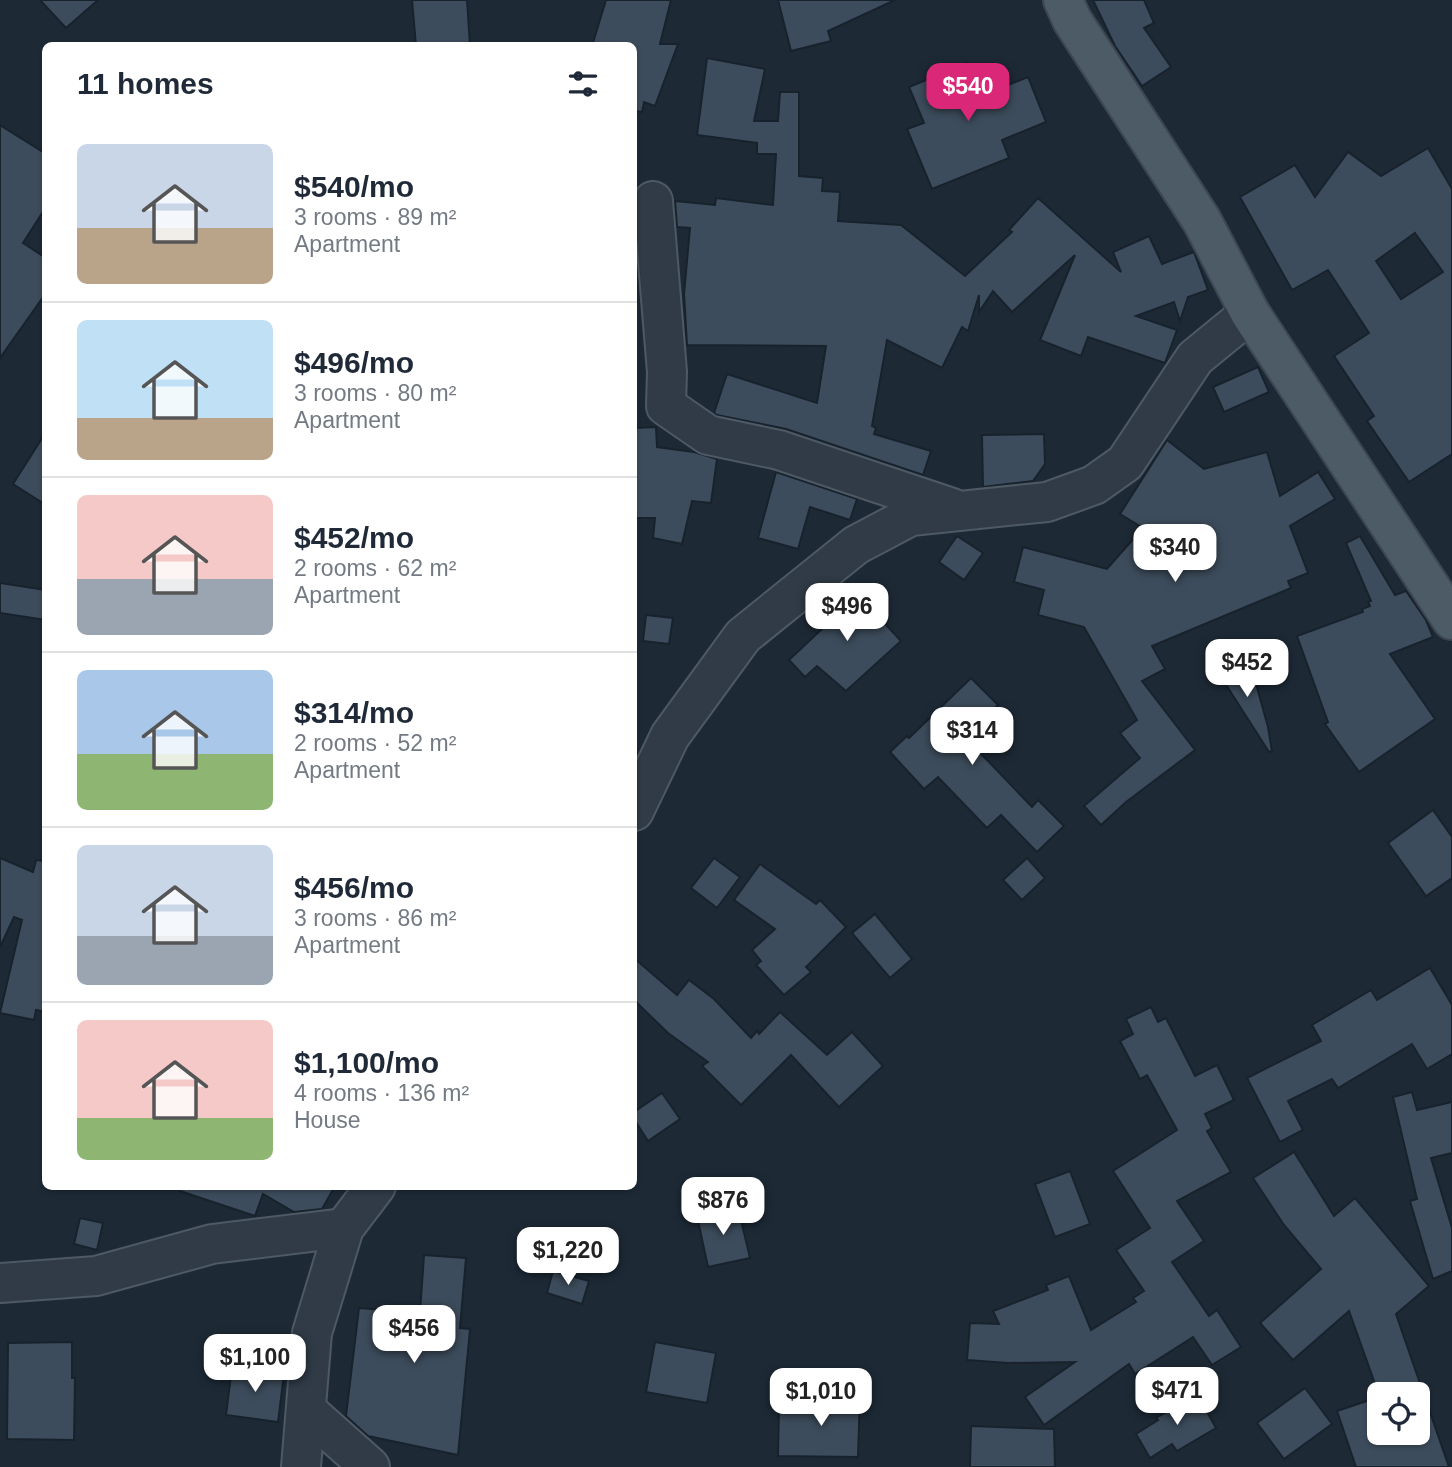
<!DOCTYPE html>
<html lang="en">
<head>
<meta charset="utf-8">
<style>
  :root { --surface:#fff; --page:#f6f6f7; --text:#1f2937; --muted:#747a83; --line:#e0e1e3; --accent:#db2777 }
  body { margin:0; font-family:Arial,sans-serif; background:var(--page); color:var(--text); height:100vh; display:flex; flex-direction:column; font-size:26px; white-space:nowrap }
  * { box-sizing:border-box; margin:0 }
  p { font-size:23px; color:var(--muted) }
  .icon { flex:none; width:38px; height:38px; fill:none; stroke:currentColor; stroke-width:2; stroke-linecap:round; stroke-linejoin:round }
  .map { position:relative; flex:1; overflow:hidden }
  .details { position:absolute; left:42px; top:42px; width:595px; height:1148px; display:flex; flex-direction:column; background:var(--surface); border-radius:10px; box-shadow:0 2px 5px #0004 }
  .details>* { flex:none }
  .fabs { position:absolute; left:1367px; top:1382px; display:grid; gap:14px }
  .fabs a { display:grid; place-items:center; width:63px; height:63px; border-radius:10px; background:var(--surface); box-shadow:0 2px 5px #0004; font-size:35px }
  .price { position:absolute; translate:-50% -60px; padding:0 16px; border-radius:14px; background:#fff; color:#222; font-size:23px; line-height:46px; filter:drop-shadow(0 2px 4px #0008) }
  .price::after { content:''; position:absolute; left:50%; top:42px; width:21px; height:16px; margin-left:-10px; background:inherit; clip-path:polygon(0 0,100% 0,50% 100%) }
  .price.active { background:var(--accent); color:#fff }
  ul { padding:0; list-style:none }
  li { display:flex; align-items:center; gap:21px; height:175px; padding:0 35px }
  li+li { border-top:2px solid var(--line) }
  li span { display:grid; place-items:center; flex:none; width:196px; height:140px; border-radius:10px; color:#555 }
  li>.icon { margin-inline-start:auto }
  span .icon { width:84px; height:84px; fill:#fffc; stroke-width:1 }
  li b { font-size:30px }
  h2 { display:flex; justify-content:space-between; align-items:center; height:84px; padding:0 35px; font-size:30px }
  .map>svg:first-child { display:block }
</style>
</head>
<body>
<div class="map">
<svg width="1452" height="1467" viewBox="0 0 1452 1467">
  <rect width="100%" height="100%" fill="#1d2a36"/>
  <g fill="#3d4c5c" stroke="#18222d" stroke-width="2" fill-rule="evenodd">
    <polygon points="40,0 98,0 66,28"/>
    <polygon points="412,0 467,0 470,46 416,46"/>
    <polygon points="606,0 671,0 660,44 678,44 655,106 644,102 642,112 634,111 634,46 592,46"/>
    <polygon points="778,0 895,0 828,31 831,41 791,51"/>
    <polygon points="1093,0 1144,0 1154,23 1144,28 1171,67 1142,86 1115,46"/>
    <polygon points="707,58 765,69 754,121 778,121 780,92 799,92 799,176 823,178 822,191 840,192 838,221 901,225 965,276 1012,232 1009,230 1038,198 1121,272 1113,252 1149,236 1162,264 1194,252 1208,290 1188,297 1180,321 1174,302 1136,316 1177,330 1165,363 1088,337 1081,356 1040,340 1075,255 1012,312 993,291 979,312 979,295 968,331 962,327 942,368 887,340 872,426 876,428 874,434 931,451 923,475 786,429 717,415 714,413 727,374 817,403 826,346 687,345 684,294 690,228 677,227 675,201 715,205 716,198 773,205 776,154 757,154 757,143 697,135"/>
    <polygon points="967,63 981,96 1028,77 1046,122 1002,140 1009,158 932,189 907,129 924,123 909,87"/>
    <polygon points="0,125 46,154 46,207 23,243 46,258 46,293 0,358"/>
    <path d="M1428,148L1452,189V454L1409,482L1367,421L1374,416L1334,356L1369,333L1328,270L1292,290L1240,197L1295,165L1315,197L1348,152L1381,176ZM1415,233L1443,272L1401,299L1376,261Z"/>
    <polygon points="1258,367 1269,392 1224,412 1213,387"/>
    <polygon points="656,427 657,447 694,452 717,459 711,503 692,501 682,544 653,538 655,518 634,518 634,428"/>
    <polygon points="46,432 46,505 13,484"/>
    <polygon points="1044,434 1045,464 1033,481 983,487 982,435"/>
    <polygon points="1167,440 1204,469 1267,452 1280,496 1318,472 1335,499 1290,526 1308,573 1288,581 1291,588 1152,646 1165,669 1142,681 1195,750 1126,802 1101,825 1084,806 1140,758 1120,733 1137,720 1084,627 1038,615 1044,590 1014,582 1023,547 1107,569 1143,528 1120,514"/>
    <polygon points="776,472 857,499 850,520 810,507 798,549 758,538"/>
    <polygon points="957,536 983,553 964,580 939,562"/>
    <polygon points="1360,536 1395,595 1406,591 1426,620 1433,637 1390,654 1435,719 1359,772 1325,724 1328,722 1297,636 1363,612 1362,609 1370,606 1368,602 1371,601 1346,543"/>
    <polygon points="0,583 46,590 46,620 0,613"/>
    <polygon points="853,589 901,641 846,691 817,666 805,677 789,660 824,627 818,621"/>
    <polygon points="646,615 673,618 669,644 643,641"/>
    <polygon points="1238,659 1250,685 1256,684 1268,727 1272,751 1269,752 1216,669"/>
    <polygon points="971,678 998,705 965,737 1032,807 1038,800 1064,826 1037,852 1001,815 987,828 938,777 924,789 890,752 907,736 909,738"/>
    <polygon points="1433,810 1452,837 1452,878 1426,896 1388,843"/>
    <polygon points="0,858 33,872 36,860 46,861 46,1012 36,1010 34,1020 0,1013 22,920 14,917 0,947"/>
    <polygon points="714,858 740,877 717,908 691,888"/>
    <polygon points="1027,858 1045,878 1022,900 1003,880"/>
    <polygon points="760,864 816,904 820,900 846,927 806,967 811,972 784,995 756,965 761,961 752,950 775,929 734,900"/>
    <polygon points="875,914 912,959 890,978 852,933"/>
    <polygon points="634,958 677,995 689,980 714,999 751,1038 757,1031 759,1034 780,1012 827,1055 852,1032 883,1066 839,1107 791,1055 741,1105 702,1066 708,1062 668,1033 634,1000"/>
    <polygon points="1430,968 1452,1005 1452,1054 1427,1069 1412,1044 1338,1088 1332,1079 1288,1101 1303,1130 1280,1142 1247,1078 1321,1041 1312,1025 1371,990 1377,1000"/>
    <polygon points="1151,1007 1158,1022 1166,1018 1195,1076 1217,1065 1234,1100 1205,1114 1212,1128 1207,1131 1231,1172 1177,1201 1204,1241 1172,1262 1209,1316 1217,1310 1241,1347 1212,1365 1193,1337 1135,1374 1129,1364 1044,1425 1025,1397 1075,1362 1008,1363 967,1360 970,1323 999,1324 993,1311 1048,1290 1046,1285 1069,1276 1091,1330 1136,1302 1133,1298 1144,1291 1116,1250 1150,1228 1113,1171 1177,1130 1147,1075 1140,1079 1120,1041 1133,1034 1126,1019"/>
    <polygon points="1412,1092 1417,1110 1452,1102 1452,1153 1431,1158 1452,1228 1452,1271 1433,1279 1410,1201 1417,1199 1393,1097"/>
    <polygon points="662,1093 680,1119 648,1141 634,1119 634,1112"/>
    <polygon points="1294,1152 1334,1216 1355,1198 1429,1286 1396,1314 1449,1467 1356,1467 1337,1411 1379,1397 1379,1433 1418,1433 1418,1395 1379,1395 1349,1311 1293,1360 1260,1323 1321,1269 1284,1225 1253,1178"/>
    <polygon points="1070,1171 1090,1224 1055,1237 1035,1184"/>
    <polygon points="180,1186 335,1186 322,1209 294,1212 263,1194 255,1216 180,1191"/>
    <polygon points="738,1207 750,1258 708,1267 697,1216"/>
    <polygon points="80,1218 103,1223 97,1250 74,1244"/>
    <polygon points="424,1255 466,1258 460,1328 470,1329 458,1455 368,1436 346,1416 359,1308 420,1313"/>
    <polygon points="553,1271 589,1281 582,1304 547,1293"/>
    <polygon points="72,1342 72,1378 75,1378 74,1440 7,1439 8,1343"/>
    <polygon points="655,1342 716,1353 707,1403 646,1392"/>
    <polygon points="232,1367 284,1374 278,1422 226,1415"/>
    <polygon points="1305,1388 1332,1424 1284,1459 1257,1423"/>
    <polygon points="823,1392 860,1393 858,1457 778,1456 779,1406 822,1407"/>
    <polygon points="1197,1394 1216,1428 1177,1451 1172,1444 1150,1458 1136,1434 1158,1420 1156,1418"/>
    <polygon points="971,1426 1054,1429 1055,1467 970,1467"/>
  </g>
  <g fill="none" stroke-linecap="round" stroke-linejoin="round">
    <g stroke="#4d5965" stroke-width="42">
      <g id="minor">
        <polyline points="653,201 667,372 666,406 708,435 779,450 952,508"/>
        <polyline points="634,811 670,736 743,636 856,545 911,516 1047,502 1094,485 1125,463 1195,358 1250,313"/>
        <polyline points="0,1283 96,1276 212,1244 344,1228"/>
        <polyline points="307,1411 370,1467"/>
        <polyline points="301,1467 312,1333 344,1228 376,1186"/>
      </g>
    </g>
    <g stroke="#3c4753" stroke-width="42">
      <polyline id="major" points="1063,0 1072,20 1202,221 1250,313 1452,620"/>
    </g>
    <use href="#minor" stroke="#303b47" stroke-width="38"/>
    <use href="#major" stroke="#4d5b67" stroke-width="38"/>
  </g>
</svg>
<div class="fabs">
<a><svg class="icon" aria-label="locate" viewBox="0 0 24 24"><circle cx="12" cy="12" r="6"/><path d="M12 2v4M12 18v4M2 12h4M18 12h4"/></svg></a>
</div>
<b class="price active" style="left:968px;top:123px">$540</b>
<b class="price" style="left:1175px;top:584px">$340</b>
<b class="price" style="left:847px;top:643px">$496</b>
<b class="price" style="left:1247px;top:699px">$452</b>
<b class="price" style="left:972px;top:767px">$314</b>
<b class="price" style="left:723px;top:1237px">$876</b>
<b class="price" style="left:568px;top:1287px">$1,220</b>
<b class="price" style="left:414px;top:1365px">$456</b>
<b class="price" style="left:255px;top:1394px">$1,100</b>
<b class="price" style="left:1177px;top:1427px">$471</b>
<b class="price" style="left:821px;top:1428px">$1,010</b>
<section class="details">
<h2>11 homes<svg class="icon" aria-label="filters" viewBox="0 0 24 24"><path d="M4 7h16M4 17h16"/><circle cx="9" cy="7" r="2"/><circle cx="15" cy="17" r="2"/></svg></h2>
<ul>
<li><span style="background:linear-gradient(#c9d6e8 60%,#b9a48a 0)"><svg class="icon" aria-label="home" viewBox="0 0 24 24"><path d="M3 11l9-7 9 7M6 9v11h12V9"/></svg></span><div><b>$540/mo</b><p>3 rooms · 89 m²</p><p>Apartment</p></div></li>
<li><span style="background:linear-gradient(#bfe0f5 70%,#b9a48a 0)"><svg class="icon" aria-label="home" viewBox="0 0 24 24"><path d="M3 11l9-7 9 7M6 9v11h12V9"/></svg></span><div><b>$496/mo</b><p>3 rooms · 80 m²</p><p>Apartment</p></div></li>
<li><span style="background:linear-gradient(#f6c9c9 60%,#9aa5b1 0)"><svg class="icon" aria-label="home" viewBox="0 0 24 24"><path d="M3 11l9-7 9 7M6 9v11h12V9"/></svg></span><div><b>$452/mo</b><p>2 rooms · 62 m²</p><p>Apartment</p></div></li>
<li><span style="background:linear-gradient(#a9c7e8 60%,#8fb573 0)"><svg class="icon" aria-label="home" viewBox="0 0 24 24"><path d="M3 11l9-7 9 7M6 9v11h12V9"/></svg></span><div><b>$314/mo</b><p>2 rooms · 52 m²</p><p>Apartment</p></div></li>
<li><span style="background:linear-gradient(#c9d6e8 65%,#9aa5b1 0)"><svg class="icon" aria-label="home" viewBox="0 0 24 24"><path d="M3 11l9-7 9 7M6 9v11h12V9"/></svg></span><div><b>$456/mo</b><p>3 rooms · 86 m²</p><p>Apartment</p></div></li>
<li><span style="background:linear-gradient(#f6c9c9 70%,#8fb573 0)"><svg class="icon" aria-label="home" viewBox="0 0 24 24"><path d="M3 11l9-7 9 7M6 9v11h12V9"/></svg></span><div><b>$1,100/mo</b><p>4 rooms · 136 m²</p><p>House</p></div></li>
</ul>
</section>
</div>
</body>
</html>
